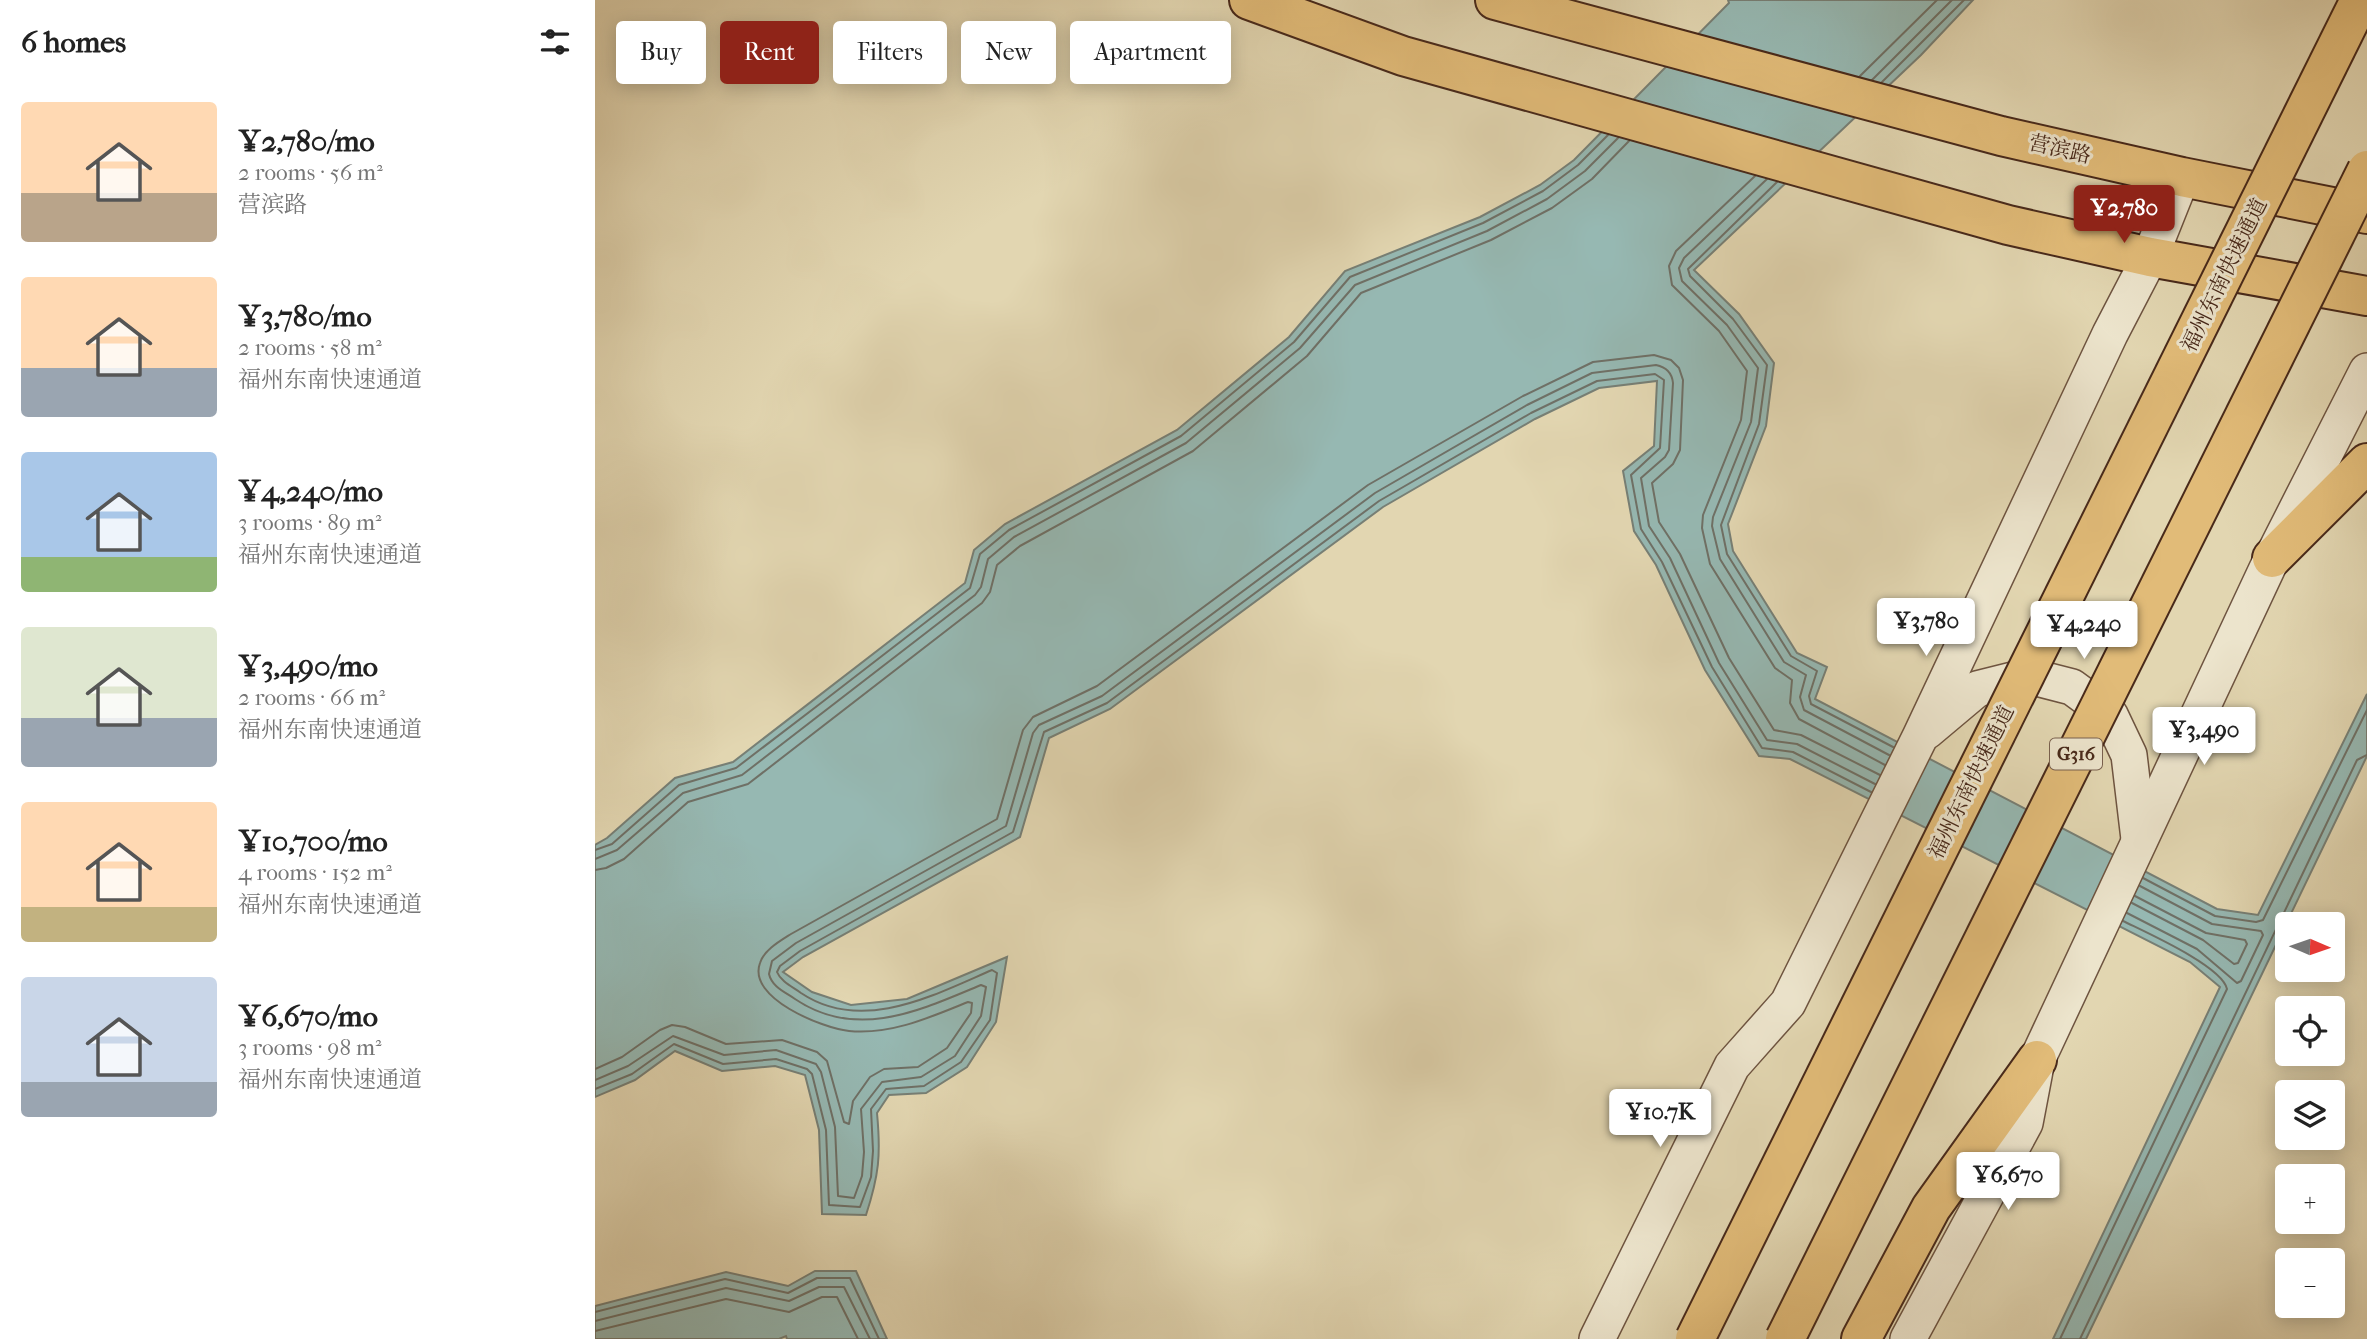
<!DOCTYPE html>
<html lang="en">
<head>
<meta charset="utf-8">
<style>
  :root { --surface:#fff; --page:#f2f2f2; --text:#222; --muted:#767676; --accent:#8f2418 }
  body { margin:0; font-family:"IM FELL French Canon","Noto Serif SC",serif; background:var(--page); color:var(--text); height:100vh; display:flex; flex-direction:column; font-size:26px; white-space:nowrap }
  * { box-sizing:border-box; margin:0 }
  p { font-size:23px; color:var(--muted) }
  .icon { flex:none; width:38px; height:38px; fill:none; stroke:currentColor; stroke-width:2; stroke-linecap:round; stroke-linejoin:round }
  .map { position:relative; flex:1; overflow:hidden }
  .details { display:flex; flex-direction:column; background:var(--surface); width:595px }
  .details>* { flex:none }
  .hud { position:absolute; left:21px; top:21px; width:665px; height:63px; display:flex; gap:14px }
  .needle { width:46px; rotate:92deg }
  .fabs { position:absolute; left:1680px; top:912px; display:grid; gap:14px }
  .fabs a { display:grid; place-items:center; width:70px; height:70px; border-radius:7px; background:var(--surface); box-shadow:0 4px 18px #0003; font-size:35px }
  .price { position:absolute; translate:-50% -60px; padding:0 16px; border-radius:7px; background:#fff; color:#222; font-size:23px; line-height:46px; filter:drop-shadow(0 2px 4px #0008) }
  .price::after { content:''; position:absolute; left:50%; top:42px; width:21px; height:16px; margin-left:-10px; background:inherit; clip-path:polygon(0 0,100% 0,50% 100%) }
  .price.selected { background:var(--accent); color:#fff }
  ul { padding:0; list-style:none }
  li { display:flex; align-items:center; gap:21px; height:175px; padding:0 21px }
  li span { display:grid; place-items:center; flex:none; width:196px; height:140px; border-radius:7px; color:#555 }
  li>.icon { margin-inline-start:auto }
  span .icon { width:84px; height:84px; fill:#fffc; stroke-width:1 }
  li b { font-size:30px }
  h2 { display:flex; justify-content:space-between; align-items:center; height:84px; padding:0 21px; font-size:30px }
  .tag { padding:0 24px; border-radius:7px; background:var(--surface); box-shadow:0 4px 18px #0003; font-size:24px; line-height:63px }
  .tag.selected { background:var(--accent); color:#fff }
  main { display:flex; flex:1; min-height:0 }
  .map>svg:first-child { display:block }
</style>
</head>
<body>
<main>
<section class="details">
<h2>6 homes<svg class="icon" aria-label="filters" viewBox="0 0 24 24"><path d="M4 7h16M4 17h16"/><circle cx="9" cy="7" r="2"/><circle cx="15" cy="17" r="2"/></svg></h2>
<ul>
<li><span style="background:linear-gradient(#ffd9b3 65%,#b9a48a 0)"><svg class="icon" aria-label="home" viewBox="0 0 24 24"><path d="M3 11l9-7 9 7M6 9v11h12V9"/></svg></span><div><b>¥2,780/mo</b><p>2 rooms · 56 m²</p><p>营滨路</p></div></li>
<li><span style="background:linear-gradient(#ffd9b3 65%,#9aa5b1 0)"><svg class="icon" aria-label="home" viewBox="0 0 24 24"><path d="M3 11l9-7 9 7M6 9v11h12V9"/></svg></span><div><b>¥3,780/mo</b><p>2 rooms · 58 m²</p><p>福州东南快速通道</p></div></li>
<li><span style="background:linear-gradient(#a9c7e8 75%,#8fb573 0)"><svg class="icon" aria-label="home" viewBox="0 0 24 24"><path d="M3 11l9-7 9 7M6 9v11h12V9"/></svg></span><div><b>¥4,240/mo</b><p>3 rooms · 89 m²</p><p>福州东南快速通道</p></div></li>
<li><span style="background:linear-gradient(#dfe7d0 65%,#9aa5b1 0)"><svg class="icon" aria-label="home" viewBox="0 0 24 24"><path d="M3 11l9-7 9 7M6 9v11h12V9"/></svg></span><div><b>¥3,490/mo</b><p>2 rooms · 66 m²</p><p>福州东南快速通道</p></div></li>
<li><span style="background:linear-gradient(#ffd9b3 75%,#c2b280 0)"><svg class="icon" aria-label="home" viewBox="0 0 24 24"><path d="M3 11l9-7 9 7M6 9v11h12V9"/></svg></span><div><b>¥10,700/mo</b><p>4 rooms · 152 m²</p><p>福州东南快速通道</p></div></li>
<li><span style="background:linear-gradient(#c9d6e8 75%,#9aa5b1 0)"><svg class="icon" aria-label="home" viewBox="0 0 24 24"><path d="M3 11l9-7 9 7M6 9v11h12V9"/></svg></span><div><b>¥6,670/mo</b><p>3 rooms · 98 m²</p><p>福州东南快速通道</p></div></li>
</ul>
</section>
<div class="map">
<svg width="1772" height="1339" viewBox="0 0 1772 1339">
  <rect width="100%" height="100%" fill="#e2d6b1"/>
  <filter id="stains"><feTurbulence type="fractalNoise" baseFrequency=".00286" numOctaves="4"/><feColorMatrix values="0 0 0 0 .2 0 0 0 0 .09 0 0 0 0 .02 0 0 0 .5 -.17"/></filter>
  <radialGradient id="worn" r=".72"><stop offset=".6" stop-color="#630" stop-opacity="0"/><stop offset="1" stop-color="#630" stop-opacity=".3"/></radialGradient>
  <g fill="#96b8b2" stroke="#777f75" stroke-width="2">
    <path d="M1133,0H1378L1326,55L1099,270L1144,314L1179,363L1171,426L1133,524L1138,551L1202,653L1232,667L1220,699L1622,909L1663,915L1772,694V756L1491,1339H1458L1625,987L1595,962L1195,759L1164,756L1110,670L1061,565L1039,531L1028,471L1059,446L1062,381L1004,388L940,419L788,507L515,709L454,738L425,837L208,957L188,972L217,992L256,1005L312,999L412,957L401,1022L372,1067L331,1093L294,1095L282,1113C286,1155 284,1175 271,1215L227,1214L224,1130L210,1075L180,1066L127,1071L80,1051L40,1080L0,1097V845L12,838L80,778L138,762L370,583L379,550L410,524L582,430L694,337L750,271L885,217L945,185L979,160L1134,3Z"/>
    <polygon points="220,1271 261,1271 292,1339 192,1339 191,1336 184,1339 0,1339 0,1306 131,1272 193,1286"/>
  </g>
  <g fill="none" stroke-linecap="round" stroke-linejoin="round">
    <g stroke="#6f7066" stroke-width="2">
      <polyline points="1265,76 1342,0"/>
      <polyline points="1277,80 1357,0"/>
      <polyline points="1287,82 1369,0"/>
      <polyline points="1160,176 1081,251 1074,266 1077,285 1124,331 1152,371 1146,420 1108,515 1107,528 1115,564 1180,668 1197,680 1195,703 1204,719 1290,765"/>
      <polyline points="1172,179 1089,258 1084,268 1087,281 1132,325 1163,368 1156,422 1118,517 1117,526 1125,559 1189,662 1211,675 1205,697 1209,710 1294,755"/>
      <polyline points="1182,182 1093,269 1095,276 1138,319 1172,365 1164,424 1126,525 1132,554 1196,656 1222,671 1214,696 1216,704 1298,747"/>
      <polyline points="0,850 17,844 84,785 141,768 226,703 375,588 385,554 414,530 586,436 699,342 755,277 888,223 948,191 983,165 1013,135"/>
      <polyline points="0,859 22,850 88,793 147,775 380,595 386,587 393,559 419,537 591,443 705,348 760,285 892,231 952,199 990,171 1023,138"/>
      <polyline points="0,870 11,868 29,859 93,802 153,784 387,603 395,592 402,565 425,546 598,451 712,356 766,293 896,240 957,208 997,179 1034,141"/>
      <polyline points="1548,878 1620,916 1661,922 1668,920 1772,710"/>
      <polyline points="1537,903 1608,940 1639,964 1643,963 1652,944 1650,940 1611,933 1540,896"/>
      <polyline points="1532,913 1602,949 1642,983 1646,981 1668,935 1666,931 1617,924 1545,886"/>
      <path d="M0,1069L27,1057L65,1030L77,1025L90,1027L131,1044L187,1040L222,1052L232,1061L249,1122L254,1124L258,1101L275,1077L289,1069L323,1067L352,1048L376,1013L377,1003L373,1002C336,1017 296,1035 254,1031C227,1028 152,998 165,963C169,950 185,941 196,934L402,819L428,730L438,717L502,686L773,485L928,396L998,362L1059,355L1076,360L1084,368L1088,380L1085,450L1078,464L1057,483L1064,522L1085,554L1134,658L1179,730L1206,735L1285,775"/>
      <path d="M0,1080L33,1066L78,1036L129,1055L181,1050L221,1064L226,1072L240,1127L243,1196L259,1198L267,1176L269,1152L266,1109L287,1082L326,1077L360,1056L386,1016L391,987L386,985C326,1010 262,1041 200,999C190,992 177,987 174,974L177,961L201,943L411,826L438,733L444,725L507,696L780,493L932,405L997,373L1061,365C1071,367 1077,373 1078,383L1074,450L1070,457L1046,478L1054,526L1075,558L1124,663L1172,740L1202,744L1280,784"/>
      <path d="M0,1089L37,1074L79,1044L128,1064L181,1059L212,1069L217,1074L231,1130L234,1205L265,1207L276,1177L278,1151L276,1109L291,1089L329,1086L366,1062L395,1020L402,973L397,970C339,995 267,1034 206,993C198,987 186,982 182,972L185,966L205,951L418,832L449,732L512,703L784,501L936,413L1002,381L1060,374L1069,380L1065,448L1036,475L1046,529L1067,562L1117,667L1167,748L1198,752L1276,792"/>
      <polyline points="0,1312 130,1279 193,1293 222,1278 255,1278 284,1339"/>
      <polyline points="0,1321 131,1288 194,1301 224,1287 249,1287 275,1339"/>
      <polyline points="0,1331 131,1299 194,1312 227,1297 242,1297 263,1339"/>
      <path d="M1465,1339L1632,989C1627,966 1550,932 1528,921"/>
      <polyline points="1485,1339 1762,760 1772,755"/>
    </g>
    <g stroke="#6e5440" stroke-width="38">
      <g id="tertiary">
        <polyline points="1332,731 1382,689 1434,676 1477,687 1515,715 1534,755 1544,839"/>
        <polyline points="1002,1339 1137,1066 1193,1003 1325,737 1515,334 1555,257 1587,177"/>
        <polyline points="1313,1339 1430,1123 1442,1060 1677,558 1772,371"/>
      </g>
    </g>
    <g stroke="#48291a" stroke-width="42">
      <g id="primary">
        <polyline points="654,0 808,56 1413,225 1555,257 1772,296"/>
        <polyline points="900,0 1406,136 1587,177 1772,214"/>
        <polyline points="1677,558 1772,463"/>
      </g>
    </g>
    <g stroke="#48291a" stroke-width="42">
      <polyline id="trunk" points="1266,1339 1336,1208 1442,1060"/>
    </g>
    <use href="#tertiary" stroke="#ece4cc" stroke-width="35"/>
    <use href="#primary" stroke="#e1bb78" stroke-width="38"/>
    <use href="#trunk" stroke="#e1bb78" stroke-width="38"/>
    <g stroke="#48291a" stroke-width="42" stroke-linecap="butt">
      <g id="trunk-bridge">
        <polyline points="1100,1339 1765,0"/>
        <polyline points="1190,1339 1772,170"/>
      </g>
    </g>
    <use href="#trunk-bridge" stroke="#e1bb78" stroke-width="38"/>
  </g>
  <g text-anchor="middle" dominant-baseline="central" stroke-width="6" stroke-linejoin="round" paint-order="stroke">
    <rect fill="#ece4cc" stroke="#79614f" stroke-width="2" x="1455" y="738.5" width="52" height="31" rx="5"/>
    <g font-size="19" font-weight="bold" fill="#48291a">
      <text x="1481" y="754">G316</text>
    </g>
    <g font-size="21" fill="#48291a" stroke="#ece4cc">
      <text transform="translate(1465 149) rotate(13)">营滨路</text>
      <text transform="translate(1629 275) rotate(-64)">福州东南快速通道</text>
      <text transform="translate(1376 782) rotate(-64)">福州东南快速通道</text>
    </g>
  </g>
  <rect width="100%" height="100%" filter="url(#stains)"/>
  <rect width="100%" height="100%" fill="url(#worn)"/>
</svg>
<div class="fabs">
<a><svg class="needle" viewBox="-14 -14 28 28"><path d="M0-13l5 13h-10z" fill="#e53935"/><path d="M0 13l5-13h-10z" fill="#767676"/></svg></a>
<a><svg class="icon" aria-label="locate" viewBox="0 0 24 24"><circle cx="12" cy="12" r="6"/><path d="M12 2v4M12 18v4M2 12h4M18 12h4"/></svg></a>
<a><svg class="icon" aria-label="layers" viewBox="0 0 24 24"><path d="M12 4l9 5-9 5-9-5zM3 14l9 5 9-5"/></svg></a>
<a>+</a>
<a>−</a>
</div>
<b class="price selected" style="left:1529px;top:245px">¥2,780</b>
<b class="price" style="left:1331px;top:658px">¥3,780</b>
<b class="price" style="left:1489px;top:661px">¥4,240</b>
<b class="price" style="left:1609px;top:767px">¥3,490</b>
<b class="price" style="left:1065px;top:1149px">¥10.7K</b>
<b class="price" style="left:1413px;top:1212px">¥6,670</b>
<div class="hud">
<a class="tag">Buy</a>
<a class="tag selected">Rent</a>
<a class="tag">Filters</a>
<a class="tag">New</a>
<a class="tag">Apartment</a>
</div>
</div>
</main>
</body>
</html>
